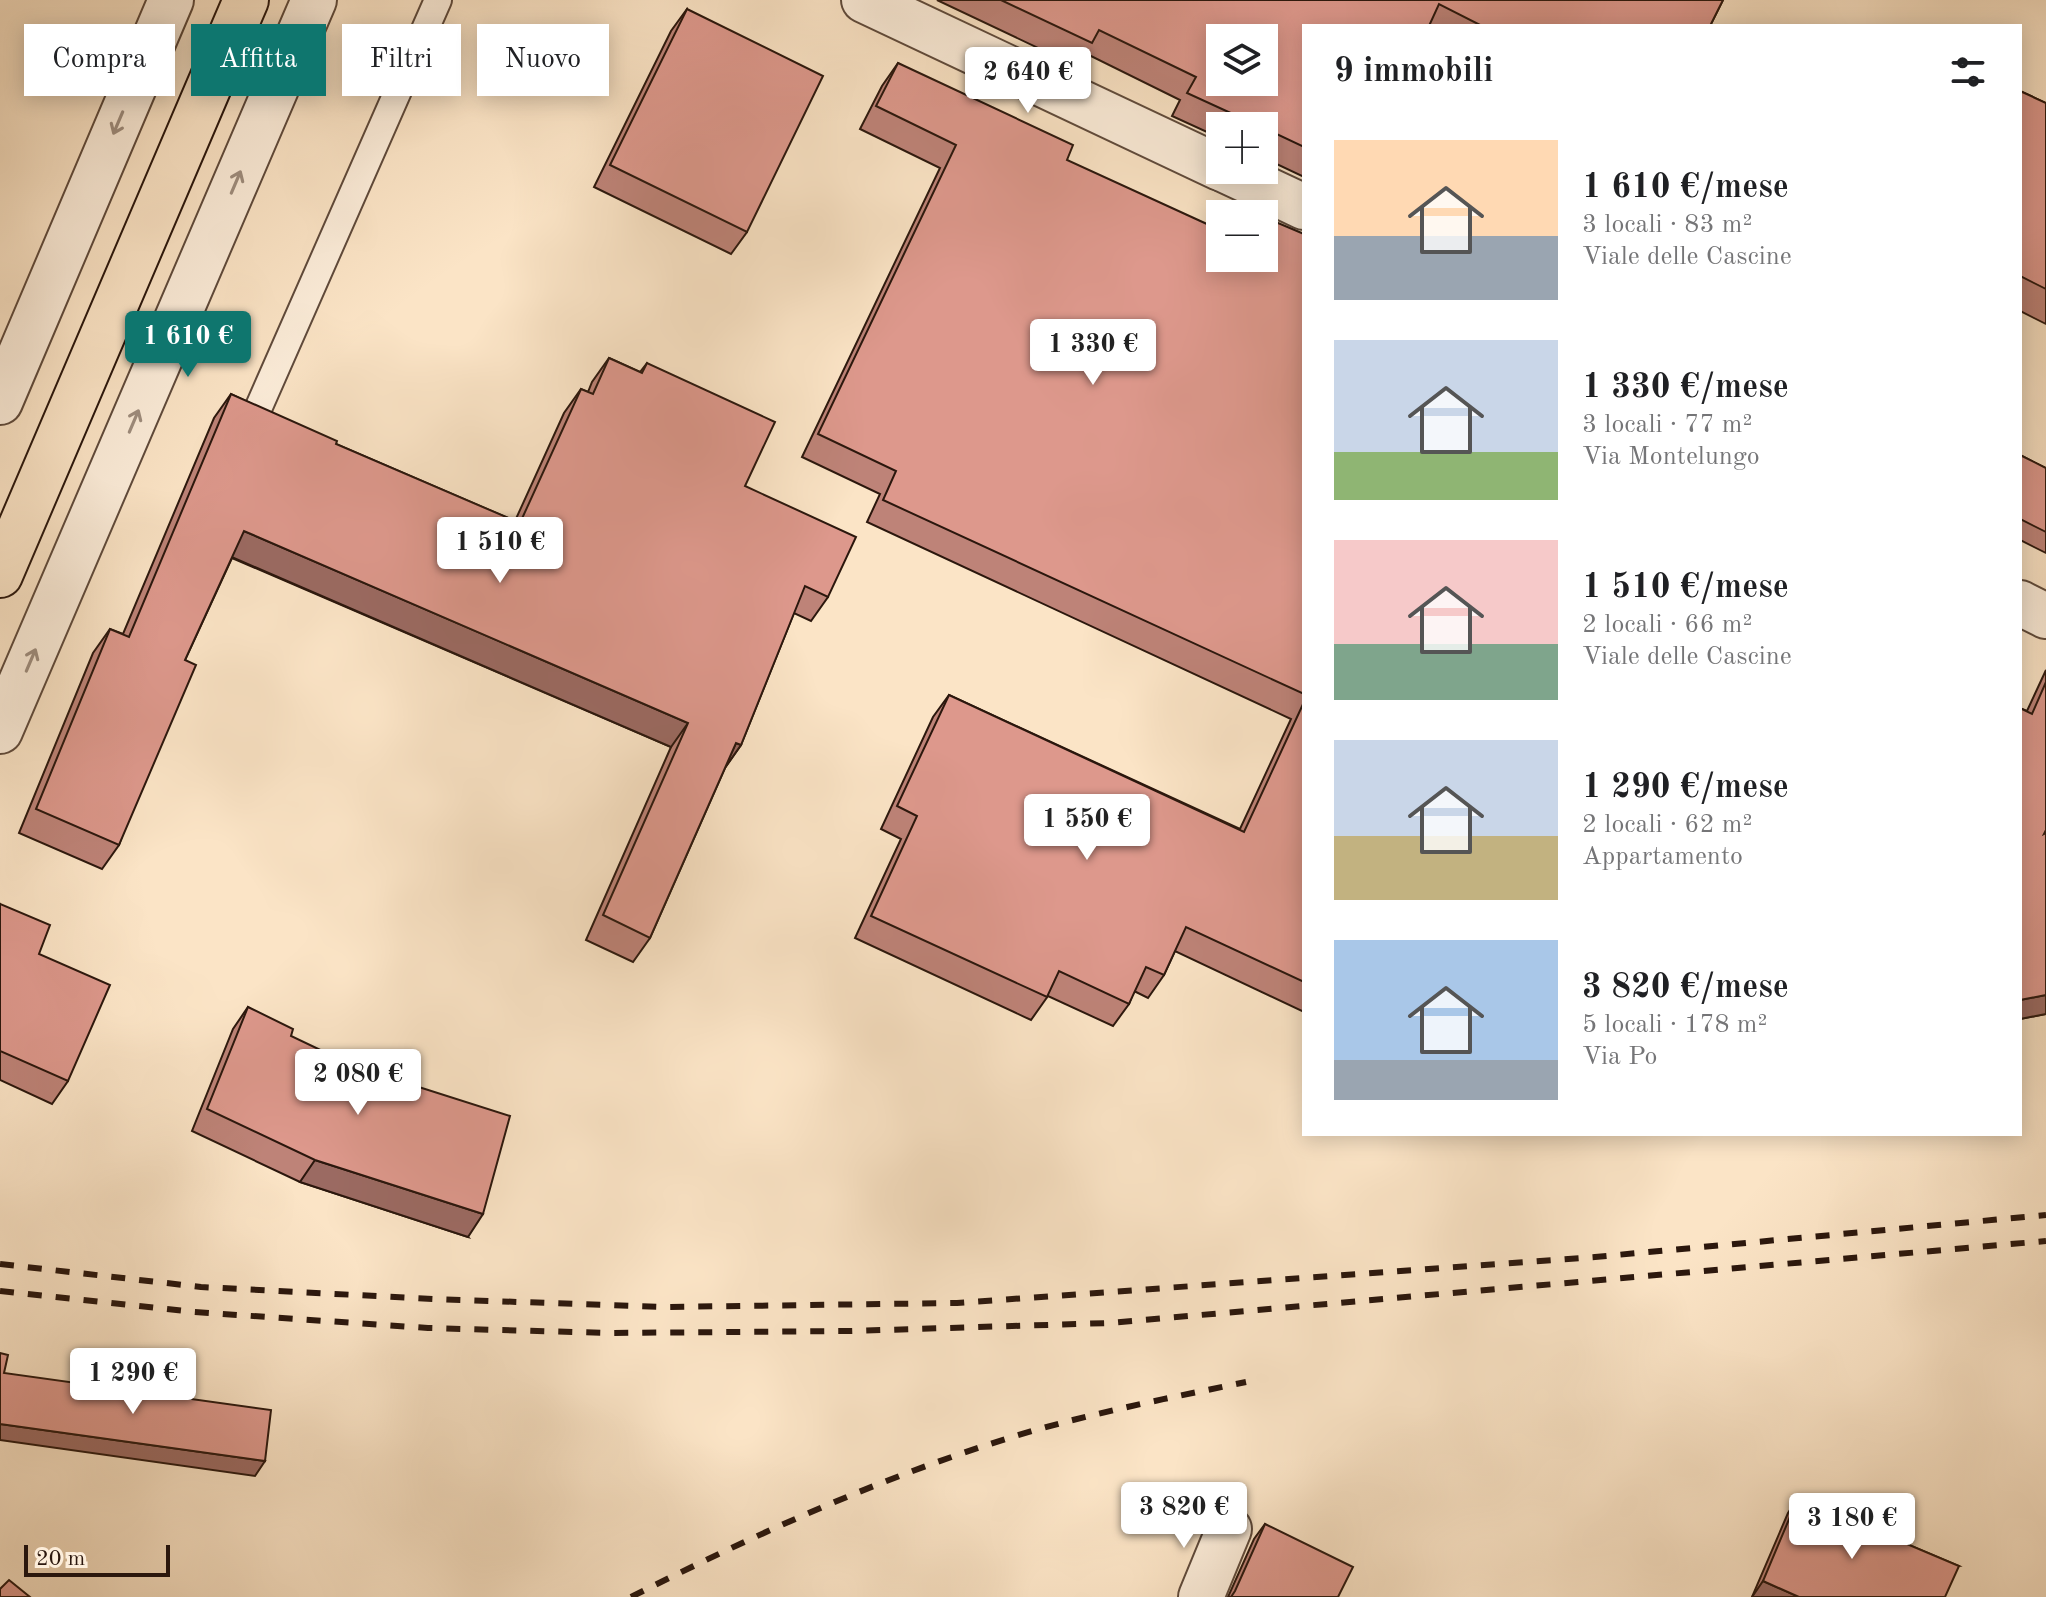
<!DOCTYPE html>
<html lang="it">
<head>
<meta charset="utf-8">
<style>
  :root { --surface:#fff; --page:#f2f2f2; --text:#202124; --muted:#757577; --accent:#0f766e }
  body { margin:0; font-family:"Old Standard TT",serif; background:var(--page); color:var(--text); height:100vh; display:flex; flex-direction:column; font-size:30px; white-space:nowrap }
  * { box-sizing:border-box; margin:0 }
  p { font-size:26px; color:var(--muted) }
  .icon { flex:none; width:44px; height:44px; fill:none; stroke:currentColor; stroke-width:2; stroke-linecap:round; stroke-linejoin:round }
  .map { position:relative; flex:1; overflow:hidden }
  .side { position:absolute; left:1302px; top:24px; width:720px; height:1112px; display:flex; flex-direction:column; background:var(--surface); border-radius:0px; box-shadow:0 4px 20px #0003 }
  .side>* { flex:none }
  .hud { position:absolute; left:24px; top:24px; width:760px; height:72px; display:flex; gap:16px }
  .buttons { position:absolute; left:1206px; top:24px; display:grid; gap:16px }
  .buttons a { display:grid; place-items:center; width:72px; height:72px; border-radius:0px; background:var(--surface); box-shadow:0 4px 20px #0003; font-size:40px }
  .scale { position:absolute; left:24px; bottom:20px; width:146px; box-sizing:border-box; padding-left:8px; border:4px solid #2b170d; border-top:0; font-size:22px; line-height:28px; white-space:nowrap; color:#2b170d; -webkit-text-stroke:6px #fcedda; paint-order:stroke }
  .price { position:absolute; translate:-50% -68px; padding:0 18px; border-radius:8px; background:#fff; color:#222; font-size:26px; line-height:52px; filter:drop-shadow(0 2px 4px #0008) }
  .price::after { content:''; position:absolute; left:50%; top:48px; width:24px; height:18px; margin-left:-12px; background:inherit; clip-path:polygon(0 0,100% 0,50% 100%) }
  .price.active { background:var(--accent); color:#fff }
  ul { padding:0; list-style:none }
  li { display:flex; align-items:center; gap:24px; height:200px; padding:0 32px }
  li span { display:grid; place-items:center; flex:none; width:224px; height:160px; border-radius:0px; color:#555 }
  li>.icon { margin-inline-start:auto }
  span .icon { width:96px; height:96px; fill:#fffc; stroke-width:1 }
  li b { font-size:34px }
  h2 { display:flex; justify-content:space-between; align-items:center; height:96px; padding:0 32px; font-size:34px }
  .chip { padding:0 28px; border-radius:0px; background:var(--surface); box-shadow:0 4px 20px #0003; font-size:28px; line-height:72px }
  .chip.active { background:var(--accent); color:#fff }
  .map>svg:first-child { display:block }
</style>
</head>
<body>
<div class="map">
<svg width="2046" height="1597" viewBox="0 0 2046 1597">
  <rect width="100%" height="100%" fill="#fbe4c6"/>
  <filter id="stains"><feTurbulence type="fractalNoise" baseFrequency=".0025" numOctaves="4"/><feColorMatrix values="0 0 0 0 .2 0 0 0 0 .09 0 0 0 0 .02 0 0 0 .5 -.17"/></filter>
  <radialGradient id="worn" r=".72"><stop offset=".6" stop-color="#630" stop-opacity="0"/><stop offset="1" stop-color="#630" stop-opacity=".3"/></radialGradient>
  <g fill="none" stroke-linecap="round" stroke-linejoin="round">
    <g stroke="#5f4a3b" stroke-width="30">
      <polyline id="service" points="258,409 438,0"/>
    </g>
    <g stroke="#5f4a3b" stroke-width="48">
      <g id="minor">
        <polyline points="864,0 1220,168"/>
        <polyline points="1225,170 1304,207"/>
        <polyline points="0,402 171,0"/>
        <polyline points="2020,603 2046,616"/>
        <polyline points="0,731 314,0"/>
        <polyline points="1201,1597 1229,1529"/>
      </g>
    </g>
    <g stroke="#2b170d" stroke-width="48">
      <polyline id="primary" points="0,575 246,0"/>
    </g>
    <use href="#service" stroke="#fcedda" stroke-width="26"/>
    <use href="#minor" stroke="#fcedda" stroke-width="44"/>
    <use href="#primary" stroke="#fbe4c6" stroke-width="44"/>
    <g stroke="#2b170d" stroke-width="6" stroke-dasharray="14 14" stroke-linecap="butt">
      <polyline points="0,1264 201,1287 433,1299 664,1307 957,1303 1595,1257 2046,1215"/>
      <polyline points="0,1291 194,1312 428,1328 609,1333 851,1331 1109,1323 2046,1241"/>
      <path d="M631,1597C746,1539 864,1485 987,1445C1071,1417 1159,1400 1246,1382"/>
    </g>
  </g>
  <g fill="#be8378" stroke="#2b170d" stroke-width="2">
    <polygon points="937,0 1723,0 1710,26 1304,26 1304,177 1264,158 1264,126 1220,126 1220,138 1172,116 1180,100 1085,53 1076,66"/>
    <polygon points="687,9 747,232 731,254 594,187 671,31"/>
    <polygon points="898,63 1067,160 1220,258 1304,234 1304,1012 1175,951 1164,975 1148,998 1134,991 1129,1004 1113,1026 1048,996 1031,1020 855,938 901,839 881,829 933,717 949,695 1240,829 1291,719 867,522 880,494 802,457 940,168 860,129 882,86"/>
    <polygon points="2020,91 2046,103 2046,324 2020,311"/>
    <polygon points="609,358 640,372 647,363 745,486 828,597 811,621 794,613 741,745 725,768 650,938 633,962 586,940 671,747 232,558 185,660 119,845 102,869 19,833 93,653 110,629 123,634 214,418 231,394 336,444 515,521 564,413 581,389 588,392 592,382"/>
    <polygon points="2020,455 2046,468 2046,553 2020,540"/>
    <polygon points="2046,670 2046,830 2044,834 2046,1014 2020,1019 2020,708 2027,711"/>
    <polygon points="0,904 39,954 68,1081 52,1104 0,1080"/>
    <polygon points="248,1007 291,1036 468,1237 300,1182 192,1131 233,1029"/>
    <polygon points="1798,1498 1959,1566 1752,1597 1788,1513"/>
    <polygon points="1265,1524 1338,1597 1228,1597 1254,1539"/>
  </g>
  <g fill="#9b6a62" stroke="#2b170d" stroke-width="2">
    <polygon points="244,531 688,723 671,747 227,555"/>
    <polygon points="736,743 741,745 724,769"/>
    <polygon points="2046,995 2046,1014 2020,1019 2020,1000"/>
    <polygon points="315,1160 483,1214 468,1237 300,1182"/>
    <polygon points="0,1424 265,1461 255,1476 0,1440"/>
    <polygon points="1763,1581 1799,1597 1752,1597"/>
  </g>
  <g fill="#dd988c" stroke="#2b170d" stroke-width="2" fill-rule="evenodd">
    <path d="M1001,0H1723L1710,26H1482L1439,4L1429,26H1304V147L1264,128V126H1259L1187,93L1196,77L1099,30L1092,43ZM1220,38H1264V82H1220Z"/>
    <polygon points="687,9 823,76 747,232 610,165"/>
    <polygon points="898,63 1073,145 1067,160 1220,230 1220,258 1264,258 1264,217 1304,234 1304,694 883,500 896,471 818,434 956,145 876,106"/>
    <polygon points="2020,91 2046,103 2046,289 2020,276"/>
    <polygon points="609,358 642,373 647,363 775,422 745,486 856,537 828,597 805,586 741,745 736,743 650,938 603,915 688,723 244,531 185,660 196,665 119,845 36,809 110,629 129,637 231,394 337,441 336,444 520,523 581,389 593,394"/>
    <polygon points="2020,455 2046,468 2046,532 2020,519"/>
    <polygon points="2046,682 2046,830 2044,834 2046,833 2046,995 2020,1000 2020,708 2032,714"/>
    <polygon points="949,695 1244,832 1304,702 1304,982 1186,927 1164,975 1146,967 1129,1004 1059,971 1047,997 871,916 917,816 897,806"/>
    <polygon points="0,904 50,925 39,954 110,985 68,1081 0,1051"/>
    <polygon points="248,1007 293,1029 291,1036 356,1067 510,1116 483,1214 315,1160 207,1109"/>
    <polygon points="0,1353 8,1355 4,1373 271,1410 265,1461 0,1424"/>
    <polygon points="1798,1498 1959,1566 1945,1597 1799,1597 1763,1581"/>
    <polygon points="1265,1524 1353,1567 1338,1597 1231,1597 1235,1591"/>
    <polygon points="9,1580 30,1597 0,1597 0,1589"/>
  </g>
  <defs><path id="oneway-shaft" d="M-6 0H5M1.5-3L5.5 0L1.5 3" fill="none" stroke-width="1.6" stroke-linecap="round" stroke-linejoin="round" transform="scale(2)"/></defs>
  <g stroke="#9e8d7e">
    <use href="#oneway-shaft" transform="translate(118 123) rotate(113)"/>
    <use href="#oneway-shaft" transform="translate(236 182) rotate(-67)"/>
    <use href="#oneway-shaft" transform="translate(134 421) rotate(-67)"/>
    <use href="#oneway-shaft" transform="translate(31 660) rotate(-67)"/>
  </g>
  <rect width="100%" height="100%" filter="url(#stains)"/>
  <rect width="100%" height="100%" fill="url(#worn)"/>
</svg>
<div class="buttons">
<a><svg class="icon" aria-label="layers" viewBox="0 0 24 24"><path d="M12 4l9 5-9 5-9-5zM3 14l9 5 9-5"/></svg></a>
<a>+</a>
<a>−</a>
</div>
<div class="scale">20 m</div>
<b class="price" style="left:1028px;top:115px">2 640 €</b>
<b class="price active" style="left:188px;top:379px">1 610 €</b>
<b class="price" style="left:1093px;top:387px">1 330 €</b>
<b class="price" style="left:500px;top:585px">1 510 €</b>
<b class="price" style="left:1087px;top:862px">1 550 €</b>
<b class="price" style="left:358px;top:1117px">2 080 €</b>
<b class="price" style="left:133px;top:1416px">1 290 €</b>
<b class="price" style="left:1184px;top:1550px">3 820 €</b>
<b class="price" style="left:1852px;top:1561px">3 180 €</b>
<div class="hud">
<a class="chip">Compra</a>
<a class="chip active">Affitta</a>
<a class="chip">Filtri</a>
<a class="chip">Nuovo</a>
</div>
<section class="side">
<h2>9 immobili<svg class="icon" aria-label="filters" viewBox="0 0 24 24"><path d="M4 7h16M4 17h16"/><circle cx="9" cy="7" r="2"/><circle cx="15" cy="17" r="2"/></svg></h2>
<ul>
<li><span style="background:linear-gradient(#ffd9b3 60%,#9aa5b1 0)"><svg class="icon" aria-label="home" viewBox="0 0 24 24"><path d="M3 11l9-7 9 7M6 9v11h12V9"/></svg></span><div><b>1 610 €/mese</b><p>3 locali · 83 m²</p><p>Viale delle Cascine</p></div></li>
<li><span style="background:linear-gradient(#c9d6e8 70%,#8fb573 0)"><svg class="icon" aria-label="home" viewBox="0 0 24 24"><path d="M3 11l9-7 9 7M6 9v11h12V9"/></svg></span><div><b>1 330 €/mese</b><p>3 locali · 77 m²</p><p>Via Montelungo</p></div></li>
<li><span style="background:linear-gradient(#f6c9c9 65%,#7fa58c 0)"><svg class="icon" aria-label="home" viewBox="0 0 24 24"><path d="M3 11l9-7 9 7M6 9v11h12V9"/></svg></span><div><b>1 510 €/mese</b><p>2 locali · 66 m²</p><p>Viale delle Cascine</p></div></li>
<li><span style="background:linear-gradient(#c9d6e8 60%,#c2b280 0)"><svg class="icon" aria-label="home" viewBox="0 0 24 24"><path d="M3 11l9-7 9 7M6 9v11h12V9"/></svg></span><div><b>1 290 €/mese</b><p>2 locali · 62 m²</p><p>Appartamento</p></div></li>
<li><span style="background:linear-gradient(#a9c7e8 75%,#9aa5b1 0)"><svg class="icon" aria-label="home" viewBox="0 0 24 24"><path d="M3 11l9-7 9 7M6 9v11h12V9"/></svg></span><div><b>3 820 €/mese</b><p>5 locali · 178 m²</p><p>Via Po</p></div></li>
</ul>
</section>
</div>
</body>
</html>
